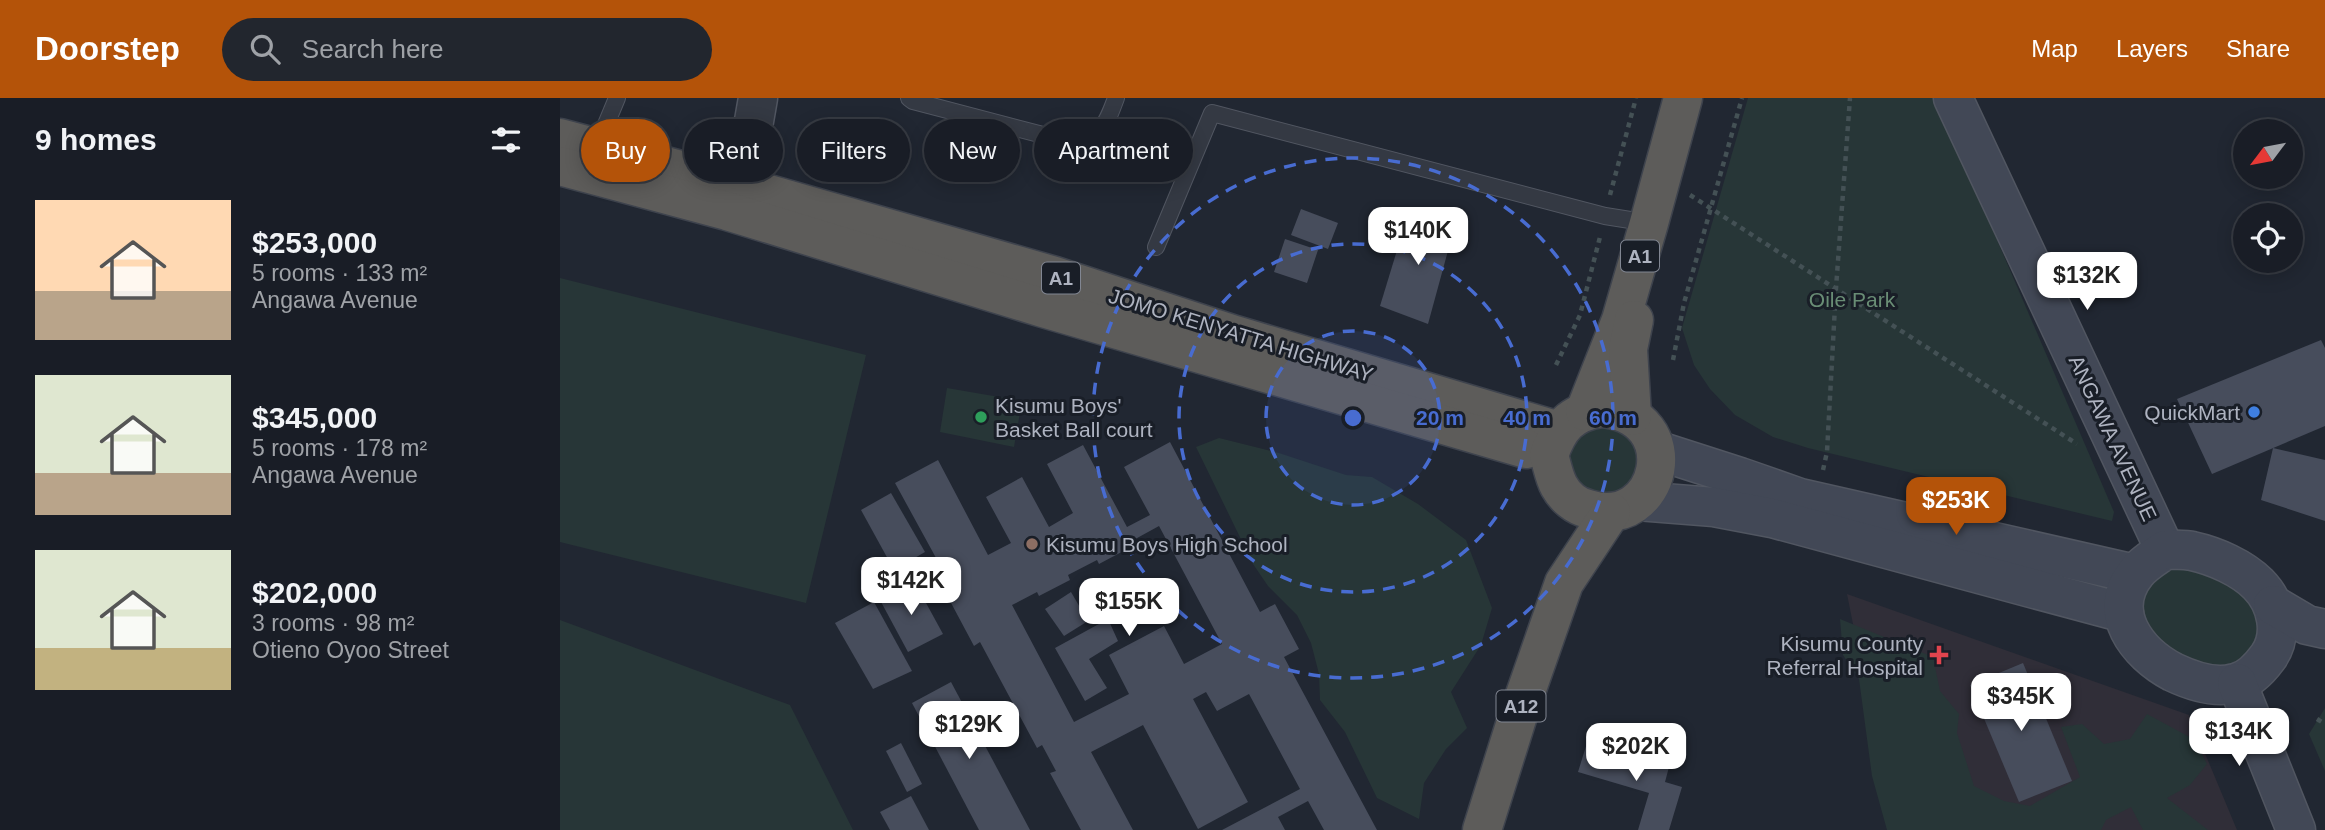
<!DOCTYPE html>
<html lang="en">
<head>
<meta charset="utf-8">
<style>
  :root { --surface:#191d26; --page:#22262e; --text:#f1f3f6; --muted:#9fa2a7; --line:#373b43; --accent:#b45309 }
  body { margin:0; font-family:Helvetica,sans-serif; background:var(--page); color:var(--text); height:100vh; display:flex; flex-direction:column; font-size:26px; white-space:nowrap }
  * { box-sizing:border-box; margin:0 }
  p { font-size:23px; color:var(--muted) }
  .icon { flex:none; width:38px; height:38px; fill:none; stroke:currentColor; stroke-width:2; stroke-linecap:round; stroke-linejoin:round }
  .map { position:relative; flex:1; overflow:hidden }
  .panel { display:flex; flex-direction:column; background:var(--surface); width:560px }
  .panel>* { flex:none }
  .hud { position:absolute; left:21px; top:21px; width:665px; height:63px; display:flex; gap:14px }
  .needle { width:46px; rotate:238deg }
  .tools { position:absolute; left:1673px; top:21px; display:grid; gap:14px }
  .tools a { display:grid; place-items:center; width:70px; height:70px; border-radius:50%; background:var(--surface); box-shadow:0 4px 18px #0003,0 0 0 2px var(--line); font-size:35px }
  .price { position:absolute; translate:-50% -60px; padding:0 16px; border-radius:14px; background:#fff; color:#222; font-size:23px; line-height:46px; filter:drop-shadow(0 2px 4px #0008) }
  .price::after { content:''; position:absolute; left:50%; top:42px; width:21px; height:16px; margin-left:-10px; background:inherit; clip-path:polygon(0 0,100% 0,50% 100%) }
  .price.active { background:var(--accent); color:#fff }
  ul { padding:0; list-style:none }
  li { display:flex; align-items:center; gap:21px; height:175px; padding:0 35px }
  li span { display:grid; place-items:center; flex:none; width:196px; height:140px; border-radius:0px; color:#555 }
  li>.icon { margin-inline-start:auto }
  span .icon { width:84px; height:84px; fill:#fffc; stroke-width:1 }
  li b { font-size:30px }
  h2 { display:flex; justify-content:space-between; align-items:center; height:84px; padding:0 35px; font-size:30px }
  .tag { padding:0 24px; border-radius:32px; background:var(--surface); box-shadow:0 4px 18px #0003,0 0 0 2px var(--line); font-size:24px; line-height:63px }
  .tag.active { background:var(--accent); color:#fff }
  header { display:flex; align-items:center; gap:42px; box-sizing:border-box; height:98px; padding:0 35px; background:var(--accent); color:#fff }
  header strong { font-size:33px }
  nav { display:flex; gap:38px; margin-inline-start:auto; font-size:24px }
  .search { width:490px; height:63px; background:var(--page); display:flex; align-items:center; gap:18px; box-sizing:border-box; padding:0 24px; border-radius:38px; color:var(--muted); font-size:26px }
  main { display:flex; flex:1; min-height:0 }
  .map>svg:first-child { display:block }
</style>
</head>
<body>
<header>
<strong>Doorstep</strong>
<div class="search"><svg class="icon" aria-label="search" viewBox="0 0 24 24"><circle cx="10" cy="10" r="6"/><path d="M15 15l6 6"/></svg>Search here</div>
<nav><a>Map</a><a>Layers</a><a>Share</a></nav>
</header>
<main>
<section class="panel">
<h2>9 homes<svg class="icon" aria-label="filters" viewBox="0 0 24 24"><path d="M4 7h16M4 17h16"/><circle cx="9" cy="7" r="2"/><circle cx="15" cy="17" r="2"/></svg></h2>
<ul>
<li><span style="background:linear-gradient(#ffd9b3 65%,#b9a48a 0)"><svg class="icon" aria-label="home" viewBox="0 0 24 24"><path d="M3 11l9-7 9 7M6 9v11h12V9"/></svg></span><div><b>$253,000</b><p>5 rooms · 133 m²</p><p>Angawa Avenue</p></div></li>
<li><span style="background:linear-gradient(#dfe7d0 70%,#b9a48a 0)"><svg class="icon" aria-label="home" viewBox="0 0 24 24"><path d="M3 11l9-7 9 7M6 9v11h12V9"/></svg></span><div><b>$345,000</b><p>5 rooms · 178 m²</p><p>Angawa Avenue</p></div></li>
<li><span style="background:linear-gradient(#dfe7d0 70%,#c2b280 0)"><svg class="icon" aria-label="home" viewBox="0 0 24 24"><path d="M3 11l9-7 9 7M6 9v11h12V9"/></svg></span><div><b>$202,000</b><p>3 rooms · 98 m²</p><p>Otieno Oyoo Street</p></div></li>
</ul>
</section>
<div class="map">
<svg width="1765" height="732" viewBox="0 0 1765 732">
  <rect width="100%" height="100%" fill="#212732"/>
  <polygon fill="#302e38" points="1287,496 1629,617 1677,732 1334,732"/>
  <g fill="#273637">
    <polygon points="1188,0 1376,0 1554,414 1552,423 1248,350 1213,339 1175,317 1150,291 1134,267 1122,230"/>
    <polygon points="0,180 306,257 246,505 0,444"/>
    <polygon points="387,290 462,303 454,349 380,334"/>
    <polygon points="1015,323 1077,327 1078,396 1014,400 1006,335"/>
    <polygon points="659,340 719,355 786,377 812,379 858,406 906,442 932,510 921,547 891,594 907,630 886,651 864,685 859,721 817,700 785,634 760,602 759,576 751,545 737,517 708,488 693,466 636,349"/>
    <polygon points="1609,465 1660,472 1711,523 1695,564 1651,575 1587,543 1579,493"/>
    <polygon points="1280,521 1373,559 1380,593 1399,616 1397,635 1414,688 1444,703 1470,708 1520,679 1501,629 1522,626 1544,646 1570,641 1587,616 1635,642 1647,666 1630,687 1607,700 1648,732 1583,732 1571,709 1546,722 1541,732 1327,732 1312,678 1299,581 1283,557"/>
    <polygon points="0,522 230,607 293,732 0,732"/>
    <polygon points="1765,610 1765,673 1749,636"/>
  </g>
  <g fill="#474d5c" fill-rule="evenodd">
    <polygon points="741,111 778,125 768,151 731,137"/>
    <polygon points="849,113 895,127 868,226 820,208"/>
    <polygon points="725,141 758,152 747,185 714,174"/>
    <polygon points="1761,242 1765,250 1765,328 1652,376 1617,301"/>
    <path d="M610,344L700,514L715,506L739,551L724,559L817,732H764L748,703L718,719L725,732H662L740,691L689,596L657,613L646,594L633,601L688,704L638,731L583,627L531,654L573,732H521L490,675L496,673L482,647L477,650L420,544L414,548L374,473L381,469L335,385L378,362L428,457L451,445L426,399L462,379L489,429L513,415L487,366L523,347L567,429L590,417L564,369ZM599,428L662,546L624,566L604,528L549,557L569,596L514,624L452,507L477,494L479,498L510,482L508,477L537,462L539,466L571,449L568,445Z"/>
    <polygon points="1713,350 1765,362 1765,423 1701,402"/>
    <polygon points="331,395 365,454 334,472 301,412"/>
    <polygon points="354,483 383,536 348,554 320,502"/>
    <polygon points="511,494 528,523 504,538 485,511"/>
    <polygon points="314,504 352,573 313,591 275,525"/>
    <polygon points="548,521 558,543 529,561 547,590 525,603 495,550"/>
    <polygon points="1463,565 1512,683 1459,704 1410,587"/>
    <polygon points="391,584 470,732 419,732 352,605"/>
    <polygon points="341,645 362,686 347,694 326,653"/>
    <polygon points="1027,645 1109,669 1105,684 1122,689 1109,732 1078,732 1089,695 1018,674"/>
    <polygon points="351,698 369,732 330,732 320,714"/>
  </g>
  <g fill="none" stroke-linecap="round" stroke-linejoin="round">
    <g stroke="#515661" stroke-width="18">
      <g id="service">
        <path d="M349,0L353,3L506,43C540,42 545,30 556,0"/>
        <polyline points="37,48 57,0"/>
        <polyline points="596,149 652,15 1045,118 1089,125"/>
      </g>
    </g>
    <g stroke="#515661" stroke-width="41">
      <polyline id="tertiary" points="174,86 194,23 198,0"/>
    </g>
    <g stroke="#515661" stroke-width="41">
      <g id="secondary">
        <polyline points="1393,0 1605,452"/>
        <polyline points="1096,352 1180,379 1240,400 1575,476"/>
        <polyline points="1078,403 1154,409 1212,420 1564,515"/>
        <path d="M1605,452C1614,452 1624,451 1632,453C1655,458 1682,470 1698,486C1717,505 1724,537 1708,559C1700,570 1689,582 1675,585C1655,591 1632,583 1613,574C1577,555 1545,514 1576,475C1584,465 1595,459 1605,452Z"/>
        <polyline points="1713,507 1747,527 1765,531"/>
        <polyline points="1677,585 1736,732"/>
      </g>
    </g>
    <g stroke="#3e434d" stroke-width="41">
      <g id="trunk">
        <polyline points="0,40 174,86 495,178 675,237 999,333"/>
        <polyline points="0,68 167,113 483,210 966,351"/>
        <path d="M1041,310C1129,317 1102,434 1028,411C1016,408 1005,399 999,388C994,379 992,367 989,357C999,329 1010,315 1041,310Z"/>
        <polyline points="1025,313 1061,222 1089,125 1123,0"/>
        <polyline points="1072,318 1068,251 1074,222"/>
        <polyline points="922,732 960,611 1004,485 1051,414"/>
      </g>
    </g>
    <g stroke="#445155" stroke-width="4.5" stroke-dasharray="5 5" stroke-linecap="butt">
      <polyline points="1050,97 1076,0"/>
      <polyline points="1130,97 1517,346"/>
      <polyline points="1113,262 1124,205 1182,0"/>
      <polyline points="996,267 1020,217 1040,139"/>
      <polyline points="1263,372 1267,354 1276,190 1290,0"/>
      <polyline points="1757,621 1765,626"/>
    </g>
    <use href="#service" stroke="#343943" stroke-width="16"/>
    <use href="#tertiary" stroke="#343943" stroke-width="38"/>
    <use href="#secondary" stroke="#424856" stroke-width="38"/>
    <use href="#trunk" stroke="#5d5c5a" stroke-width="38"/>
  </g>
  <circle cx="793" cy="320" r="87" fill="#486cd1" fill-opacity=".12"/>
  <g fill="none" stroke="#486cd1" stroke-width="3.5" stroke-dasharray="12 9">
    <circle cx="793" cy="320" r="87"/>
    <circle cx="793" cy="320" r="174"/>
    <circle cx="793" cy="320" r="260"/>
  </g>
  <circle fill="#3f7fe0" stroke="#191e27" stroke-width="2.5" cx="1694" cy="314" r="7"/>
  <circle fill="#2e9e5b" stroke="#191e27" stroke-width="2.5" cx="421" cy="319" r="7"/>
  <circle fill="#8d6e63" stroke="#191e27" stroke-width="2.5" cx="472" cy="446" r="7"/>
  <path fill="#e0444e" stroke="#191e27" stroke-width="2.5" d="M1375.5 546.5h7v7h7v7h-7v7h-7v-7h-7v-7h7z"/>
  <g text-anchor="middle" dominant-baseline="central" stroke-width="6" stroke-linejoin="round" paint-order="stroke">
    <g fill="#191e27" stroke="#818692" stroke-width="2">
      <rect x="1061" y="142.5" width="38" height="31" rx="5"/>
      <rect x="482" y="164.5" width="38" height="31" rx="5"/>
      <rect x="936.5" y="592.5" width="49" height="31" rx="5"/>
    </g>
    <g font-size="19" font-weight="bold" fill="#aeb3c0">
      <text x="1080" y="158">A1</text>
      <text x="501" y="180">A1</text>
      <text x="961" y="608">A12</text>
    </g>
    <g font-size="21" fill="#698d75" stroke="#191e27">
      <text x="1292" y="201">Oile Park</text>
    </g>
    <g font-size="21" fill="#aeb3c0" stroke="#191e27">
      <text transform="translate(681 237) rotate(17)">JOMO KENYATTA HIGHWAY</text>
      <text transform="translate(1553 340) rotate(65)">ANGAWA AVENUE</text>
    </g>
    <g font-size="21" fill="#aeb3c0" stroke="#191e27" text-anchor="start">
      <text x="435" y="307">Kisumu Boys'<tspan x="435" dy="24">Basket Ball court</tspan></text>
      <text x="1680" y="314" text-anchor="end">QuickMart</text>
      <text x="486" y="446">Kisumu Boys High School</text>
      <text x="1363" y="545" text-anchor="end">Kisumu County<tspan x="1363" dy="24">Referral Hospital</tspan></text>
    </g>
  </g>
  <circle cx="793" cy="320" r="10" fill="#486cd1" stroke="#191e27" stroke-width="3.5"/>
  <g font-size="21" text-anchor="middle" font-weight="bold" fill="#486cd1" stroke="#191e27" stroke-width="6" stroke-linejoin="round" paint-order="stroke">
    <text x="880" y="327">20 m</text>
    <text x="967" y="327">40 m</text>
    <text x="1053" y="327">60 m</text>
  </g>
</svg>
<div class="tools">
<a><svg class="needle" viewBox="-14 -14 28 28"><path d="M0-13l5 13h-10z" fill="#e53935"/><path d="M0 13l5-13h-10z" fill="#9fa2a7"/></svg></a>
<a><svg class="icon" aria-label="locate" viewBox="0 0 24 24"><circle cx="12" cy="12" r="6"/><path d="M12 2v4M12 18v4M2 12h4M18 12h4"/></svg></a>
</div>
<b class="price" style="left:858px;top:169px">$140K</b>
<b class="price" style="left:1527px;top:214px">$132K</b>
<b class="price active" style="left:1396px;top:439px">$253K</b>
<b class="price" style="left:351px;top:519px">$142K</b>
<b class="price" style="left:569px;top:540px">$155K</b>
<b class="price" style="left:1461px;top:635px">$345K</b>
<b class="price" style="left:409px;top:663px">$129K</b>
<b class="price" style="left:1679px;top:670px">$134K</b>
<b class="price" style="left:1076px;top:685px">$202K</b>
<div class="hud">
<a class="tag active">Buy</a>
<a class="tag">Rent</a>
<a class="tag">Filters</a>
<a class="tag">New</a>
<a class="tag">Apartment</a>
</div>
</div>
</main>
</body>
</html>
